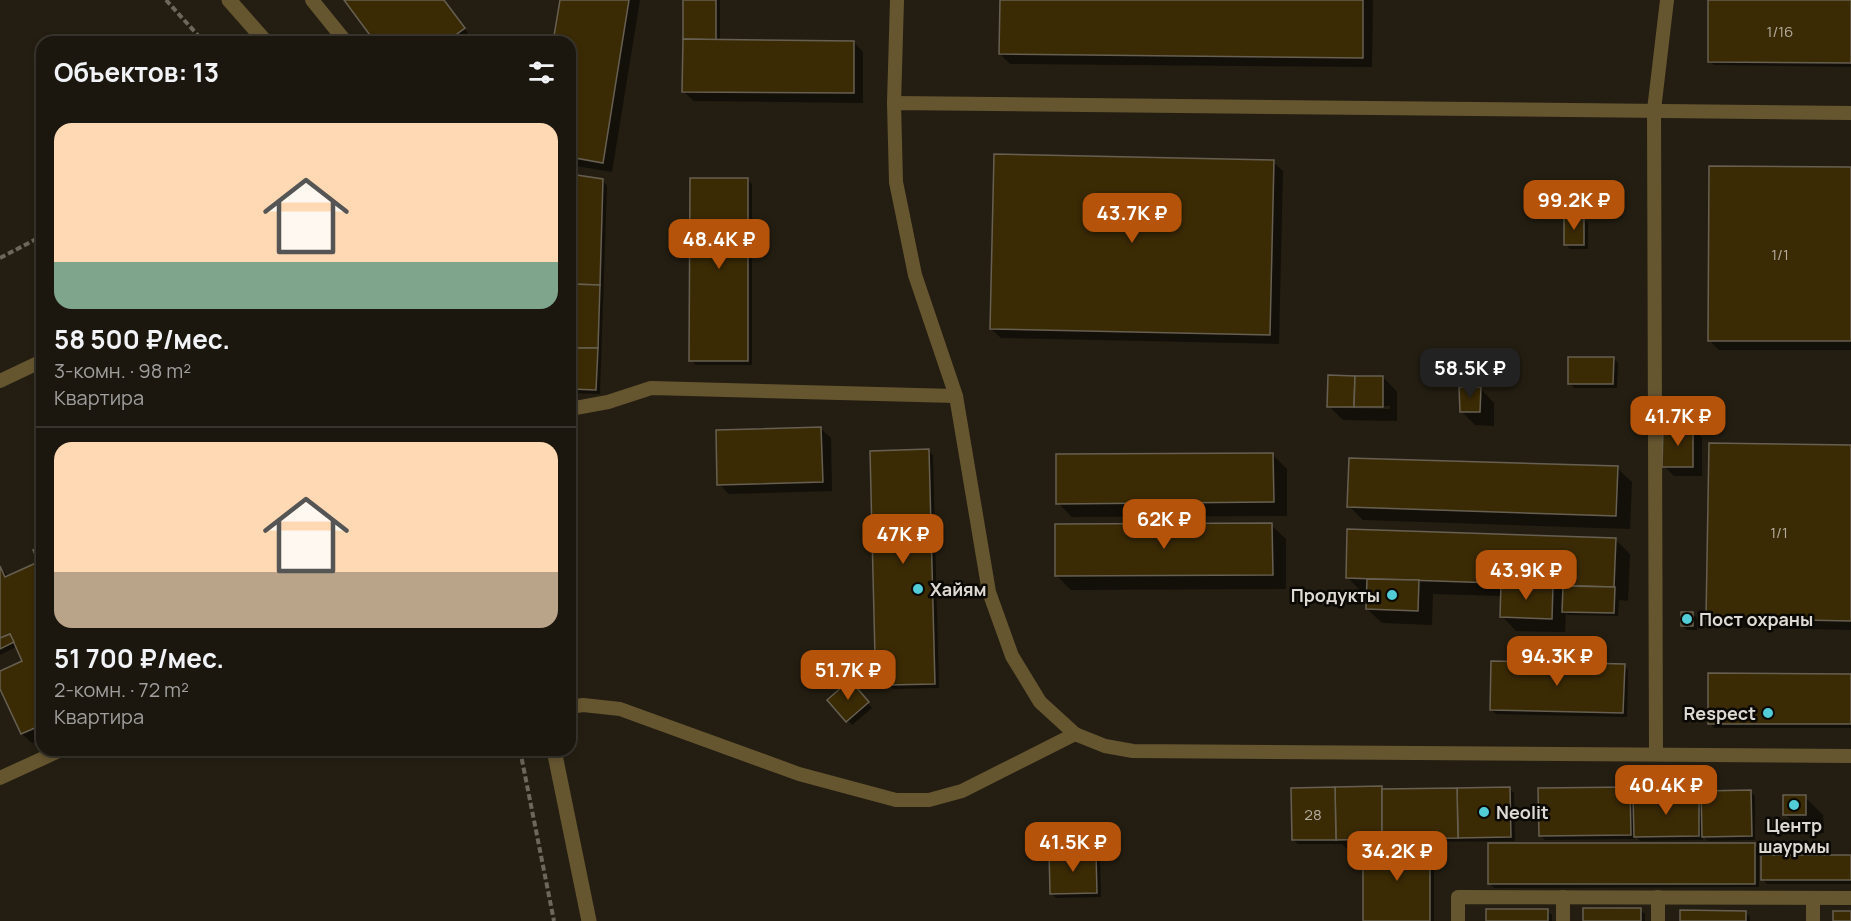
<!DOCTYPE html>
<html lang="ru">
<head>
<meta charset="utf-8">
<style>
  :root { --surface:#1b160e; --page:#241f17; --text:#f1f3f6; --muted:#a09f9e; --line:#39352e; --accent:#b45309 }
  body { margin:0; font-family:Manrope,sans-serif; background:var(--page); color:var(--text); height:100vh; display:flex; flex-direction:column; font-size:22px; white-space:nowrap }
  * { box-sizing:border-box; margin:0 }
  p { font-size:20px; color:var(--muted) }
  .icon { flex:none; width:33px; height:33px; fill:none; stroke:currentColor; stroke-width:2; stroke-linecap:round; stroke-linejoin:round }
  .map { position:relative; flex:1; overflow:hidden }
  .details { position:absolute; left:36px; top:36px; width:540px; height:720px; display:flex; flex-direction:column; background:var(--surface); border-radius:18px; box-shadow:0 3px 9px #0003,0 0 0 2px var(--line) }
  .details>* { flex:none }
  .price { position:absolute; translate:-50% -51px; padding:0 14px; border-radius:12px; background:var(--accent); color:#fff; font-size:20px; line-height:39px; filter:drop-shadow(0 2px 3px #0008) }
  .price::after { content:''; position:absolute; left:50%; top:36px; width:18px; height:14px; margin-left:-9px; background:inherit; clip-path:polygon(0 0,100% 0,50% 100%) }
  .price.on { background:#222; color:#fff }
  ul { padding:0; list-style:none }
  li { display:grid; align-content:center; gap:12px; height:318px; padding:0 18px }
  li+li { border-top:2px solid var(--line) }
  li span { display:grid; place-items:center; height:186px; border-radius:18px; color:#555 }
  li>.icon { margin-inline-start:auto }
  span .icon { width:108px; height:108px; fill:#fffc; stroke-width:1 }
  li b { font-size:26px }
  h2 { display:flex; justify-content:space-between; align-items:center; height:72px; padding:0 18px; font-size:26px }
  .map>svg:first-child { display:block }
</style>
</head>
<body>
<div class="map">
<svg width="1851" height="921" viewBox="0 0 1851 921">
  <rect width="100%" height="100%" fill="#241e12"/>
  <g fill="#0007" fill-rule="evenodd">
    <polygon points="346,0 444,0 468,33 457,42 377,42"/>
    <polygon points="561,0 640,0 612,172 570,165 570,42 555,42"/>
    <polygon points="685,0 720,0 720,41 854,42 863,52 863,103 694,101 684,92"/>
    <polygon points="1001,0 1373,0 1372,67 1010,64 1000,54"/>
    <polygon points="1710,0 1851,0 1851,67 1714,65 1709,61"/>
    <polygon points="1273,162 1283,171 1279,344 1001,338 991,329"/>
    <polygon points="1851,168 1851,350 1719,350 1709,340"/>
    <polygon points="570,175 603,181 607,186 600,394 570,393 573,215 570,214"/>
    <polygon points="747,179 752,184 752,365 696,365 691,360"/>
    <polygon points="1584,219 1588,223 1588,249 1570,249 1566,244"/>
    <polygon points="1613,358 1618,363 1617,388 1574,388 1569,383"/>
    <path d="M1383,377L1397,392V421L1343,420L1329,406ZM1341,405L1390,406V409L1341,408Z"/>
    <polygon points="1480,388 1494,403 1494,426 1475,425 1461,411"/>
    <polygon points="1693,428 1702,438 1702,476 1674,476 1664,466"/>
    <polygon points="821,429 831,438 832,491 729,494 719,484"/>
    <polygon points="1851,447 1851,630 1717,627 1708,618"/>
    <polygon points="929,451 933,455 939,688 894,689 889,685 889,661 881,661 877,657"/>
    <polygon points="1273,455 1287,469 1287,516 1072,517 1058,503"/>
    <polygon points="1617,468 1632,482 1630,529 1363,520 1349,506"/>
    <polygon points="1271,525 1286,539 1286,589 1071,590 1057,576"/>
    <polygon points="1615,539 1630,554 1628,601 1619,600 1618,616 1568,615 1566,613 1565,632 1516,631 1502,616 1502,596 1433,594 1432,625 1382,623 1367,609 1368,592 1362,592 1347,577"/>
    <polygon points="42,548 42,739 32,743 22,734 0,685 0,673 24,662 16,647 0,655 0,567 9,577 40,562"/>
    <polygon points="1693,614 1697,618 1697,630 1687,630 1682,626"/>
    <polygon points="1624,665 1628,670 1627,717 1496,714 1491,710"/>
    <polygon points="1851,675 1851,728 1714,728 1709,723"/>
    <polygon points="854,687 872,708 852,725 829,700"/>
    <polygon points="1381,788 1384,790 1509,788 1514,793 1515,841 1427,842 1434,850 1434,921 1364,921 1364,857 1356,857 1342,844 1298,844 1293,840"/>
    <polygon points="1630,788 1634,793 1634,798 1698,797 1703,802 1750,792 1755,796 1755,840 1708,841 1703,836 1703,840 1640,841 1635,836 1635,839 1545,840 1541,836"/>
    <polygon points="1805,797 1823,815 1824,833 1803,833 1785,814"/>
    <polygon points="1754,844 1759,849 1759,887 1494,888 1489,883"/>
    <polygon points="1095,852 1100,857 1101,897 1056,898 1051,893"/>
    <polygon points="1851,856 1851,884 1767,884 1763,880"/>
    <polygon points="1640,910 1645,914 1645,921 1584,921"/>
    <polygon points="1547,911 1552,915 1552,921 1488,921"/>
    <polygon points="1746,913 1750,917 1750,921 1681,921"/>
  </g>
  <g fill="#3b2b05" stroke="#676052" stroke-width="1.5">
    <polygon points="344,0 444,0 465,28 446,42 375,42"/>
    <polygon points="560,0 629,0 603,163 570,157 570,42 553,42"/>
    <polygon points="683,0 716,0 716,40 683,39"/>
    <polygon points="1000,0 1363,0 1363,58 999,54"/>
    <polygon points="1708,0 1851,0 1851,63 1708,62"/>
    <polygon points="683,39 854,41 854,93 682,92"/>
    <polygon points="994,154 1274,160 1270,335 990,329"/>
    <polygon points="1709,166 1851,167 1851,341 1708,341"/>
    <polygon points="570,174 603,179 600,285 570,284 572,212 570,211"/>
    <polygon points="690,178 748,178 748,361 689,361"/>
    <rect x="1564" y="217" width="20" height="28"/>
    <polygon points="570,284 600,285 598,348 570,348"/>
    <polygon points="570,348 598,348 596,390 570,389"/>
    <polygon points="1568,357 1614,357 1613,384 1568,384"/>
    <polygon points="1328,375 1355,376 1354,407 1327,407"/>
    <polygon points="1355,376 1383,376 1383,407 1354,407"/>
    <polygon points="1459,387 1481,387 1480,412 1460,412"/>
    <polygon points="1663,426 1693,426 1693,467 1662,467"/>
    <polygon points="821,427 823,482 717,485 716,430"/>
    <polygon points="1709,443 1851,445 1851,621 1706,618"/>
    <polygon points="929,449 935,684 888,685 887,657 875,657 870,451"/>
    <polygon points="1273,453 1274,502 1056,504 1056,454"/>
    <polygon points="1349,458 1618,466 1616,516 1347,507"/>
    <polygon points="1272,523 1273,575 1055,576 1055,524"/>
    <polygon points="1347,529 1616,538 1614,587 1346,578"/>
    <polygon points="42,546 42,725 21,734 0,689 0,671 22,661 10,634 0,638 0,566 5,577 38,562 33,550"/>
    <polygon points="1367,579 1419,580 1418,611 1366,609"/>
    <polygon points="1501,583 1553,585 1552,619 1500,617"/>
    <polygon points="1563,586 1615,587 1614,613 1562,612"/>
    <rect x="1681" y="612" width="12" height="14"/>
    <polygon points="10,634 14,642 0,649 0,638"/>
    <polygon points="1491,661 1625,664 1623,713 1490,710"/>
    <polygon points="1708,673 1851,674 1851,724 1708,724"/>
    <polygon points="850,680 869,702 846,722 827,700"/>
    <polygon points="1382,786 1382,839 1336,840 1335,787"/>
    <polygon points="1335,787 1336,840 1292,840 1291,788"/>
    <polygon points="1510,787 1511,837 1458,838 1457,788"/>
    <polygon points="1630,787 1631,835 1539,836 1538,788"/>
    <polygon points="1457,788 1458,838 1382,839 1382,789"/>
    <polygon points="1751,790 1752,836 1702,837 1701,791"/>
    <rect x="1783" y="795" width="23" height="20"/>
    <polygon points="1699,796 1699,836 1634,837 1633,797"/>
    <rect x="1488" y="843" width="267" height="41"/>
    <rect x="1363" y="844" width="67" height="77"/>
    <polygon points="1096,851 1097,893 1050,894 1049,852"/>
    <rect x="1761" y="855" width="90" height="25"/>
    <rect x="1583" y="908" width="58" height="13"/>
    <rect x="1486" y="909" width="62" height="12"/>
    <polygon points="1680,910 1746,911 1746,921 1680,921"/>
    <rect x="1833" y="911" width="18" height="10"/>
  </g>
  <g fill="none" stroke-linecap="round" stroke-linejoin="round">
    <g stroke="#6c665c" stroke-width="4" stroke-dasharray="6 3" stroke-linecap="butt">
      <polyline points="166,0 204,42"/>
      <polyline points="0,258 42,236"/>
      <polyline points="520,750 554,921"/>
    </g>
    <g stroke="#665630" stroke-width="14">
      <polyline points="312,0 346,42"/>
      <polyline points="894,103 897,0"/>
      <polyline points="1851,113 894,103 896,182 915,275 956,396 989,592 1012,656 1040,702 1075,734 1105,746 1133,751 1851,756"/>
      <polyline points="0,381 42,361"/>
      <polyline points="570,409 608,402 651,388 956,396"/>
      <polyline points="570,707 583,705 620,709 799,774 896,800 929,800 962,791 1075,734"/>
      <polyline points="1656,754 1654,110 1667,0"/>
      <polyline points="0,778 61,750"/>
      <polyline points="1563,897 1563,921"/>
      <polyline points="1458,921 1458,897 1851,898"/>
      <polyline points="1658,921 1658,897"/>
      <polyline points="1813,921 1813,898"/>
    </g>
    <g stroke="#665630" stroke-width="15">
      <polyline points="229,0 266,42"/>
      <polyline points="554,750 589,921"/>
    </g>
  </g>
  <g fill="#52ccd6" stroke="#0b0905" stroke-width="2">
    <circle cx="918" cy="589" r="6"/>
    <circle cx="1392" cy="595" r="6"/>
    <circle cx="1687" cy="619" r="6"/>
    <circle cx="1768" cy="713" r="6"/>
    <circle cx="1794" cy="805" r="6"/>
    <circle cx="1484" cy="812" r="6"/>
  </g>
  <g text-anchor="middle" dominant-baseline="central" stroke-width="5" stroke-linejoin="round" paint-order="stroke">
    <g font-size="15" fill="#b5aea0">
      <text x="1780" y="31">1/16</text>
      <text x="1780" y="254">1/1</text>
      <text x="1779" y="532">1/1</text>
      <text x="1313" y="814">28</text>
    </g>
    <g font-size="18" font-weight="bold" fill="#dedad3" stroke="#0b0905" text-anchor="start">
      <text x="930" y="589">Хайям</text>
      <text x="1380" y="595" text-anchor="end">Продукты</text>
      <text x="1699" y="619">Пост охраны</text>
      <text x="1756" y="713" text-anchor="end">Respect</text>
      <text x="1496" y="812">Neolit</text>
      <text x="1794" y="825" text-anchor="middle">Центр<tspan x="1794" dy="21">шаурмы</tspan></text>
    </g>
  </g>
</svg>
<b class="price" style="left:1574px;top:231px">99.2K ₽</b>
<b class="price" style="left:1132px;top:244px">43.7K ₽</b>
<b class="price" style="left:719px;top:270px">48.4K ₽</b>
<b class="price on" style="left:1470px;top:399px">58.5K ₽</b>
<b class="price" style="left:1678px;top:447px">41.7K ₽</b>
<b class="price" style="left:1164px;top:550px">62K ₽</b>
<b class="price" style="left:903px;top:565px">47K ₽</b>
<b class="price" style="left:1526px;top:601px">43.9K ₽</b>
<b class="price" style="left:1557px;top:687px">94.3K ₽</b>
<b class="price" style="left:848px;top:701px">51.7K ₽</b>
<b class="price" style="left:1666px;top:816px">40.4K ₽</b>
<b class="price" style="left:1073px;top:873px">41.5K ₽</b>
<b class="price" style="left:1397px;top:882px">34.2K ₽</b>
<section class="details">
<h2>Объектов: 13<svg class="icon" aria-label="filters" viewBox="0 0 24 24"><path d="M4 7h16M4 17h16"/><circle cx="9" cy="7" r="2"/><circle cx="15" cy="17" r="2"/></svg></h2>
<ul>
<li><span style="background:linear-gradient(#ffd9b3 75%,#7fa58c 0)"><svg class="icon" aria-label="home" viewBox="0 0 24 24"><path d="M3 11l9-7 9 7M6 9v11h12V9"/></svg></span><div><b>58 500 ₽/мес.</b><p>3-комн. · 98 m²</p><p>Квартира</p></div></li>
<li><span style="background:linear-gradient(#ffd9b3 70%,#b9a48a 0)"><svg class="icon" aria-label="home" viewBox="0 0 24 24"><path d="M3 11l9-7 9 7M6 9v11h12V9"/></svg></span><div><b>51 700 ₽/мес.</b><p>2-комн. · 72 m²</p><p>Квартира</p></div></li>
</ul>
</section>
</div>
</body>
</html>
